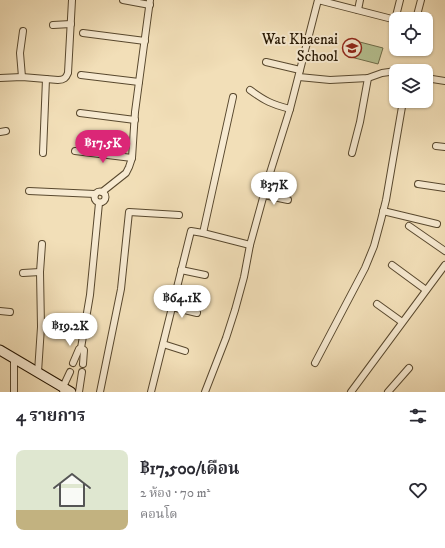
<!DOCTYPE html>
<html lang="th">
<head>
<meta charset="utf-8">
<style>
  :root { --surface:#fff; --page:#f2f2f3; --text:#2b2b33; --muted:#7c7c81; --accent:#db2777 }
  body { margin:0; font-family:"IM FELL DW Pica","Noto Serif Thai",serif; background:var(--page); color:var(--text); height:100vh; display:flex; flex-direction:column; font-size:15px; white-space:nowrap }
  * { box-sizing:border-box; margin:0 }
  p { font-size:13px; color:var(--muted) }
  .icon { flex:none; width:22px; height:22px; fill:none; stroke:currentColor; stroke-width:2; stroke-linecap:round; stroke-linejoin:round }
  .map { position:relative; height:392px; overflow:hidden }
  .drawer { display:flex; flex-direction:column; background:var(--surface); flex:1 }
  .drawer>* { flex:none }
  .tools { position:absolute; left:389px; top:12px; display:grid; gap:8px }
  .tools a { display:grid; place-items:center; width:44px; height:44px; border-radius:8px; background:var(--surface); box-shadow:0 1px 3px #0004; font-size:20px }
  .price { position:absolute; translate:-50% -34px; padding:0 9px; border-radius:14px; background:#fff; color:#222; font-size:13px; line-height:26px; filter:drop-shadow(0 1px 2px #0008) }
  .price::after { content:''; position:absolute; left:50%; top:24px; width:12px; height:9px; margin-left:-6px; background:inherit; clip-path:polygon(0 0,100% 0,50% 100%) }
  .price.on { background:var(--accent); color:#fff }
  ul { padding:0; list-style:none }
  li { display:flex; align-items:center; gap:12px; height:100px; padding:0 16px }
  li span { display:grid; place-items:center; flex:none; width:112px; height:80px; border-radius:8px; color:#555 }
  li>.icon { margin-inline-start:auto }
  span .icon { width:48px; height:48px; fill:#fffc; stroke-width:1 }
  li b { font-size:17px }
  h2 { display:flex; justify-content:space-between; align-items:center; height:48px; padding:0 16px; font-size:17px }
  .map>svg:first-child { display:block }
</style>
</head>
<body>
<div class="map">
<svg width="445" height="392" viewBox="0 0 445 392">
  <rect width="100%" height="100%" fill="#f2dfb8"/>
  <filter id="stains"><feTurbulence type="fractalNoise" baseFrequency=".005" numOctaves="4"/><feColorMatrix values="0 0 0 0 .2 0 0 0 0 .09 0 0 0 0 .02 0 0 0 .5 -.17"/></filter>
  <radialGradient id="worn" r=".72"><stop offset=".6" stop-color="#630" stop-opacity="0"/><stop offset="1" stop-color="#630" stop-opacity=".3"/></radialGradient>
  <polygon fill="#b6c292" stroke="#6e6c49" points="352,40 383,48 378,64 347,56"/>
  <g fill="none" stroke-linecap="round" stroke-linejoin="round">
    <g stroke="#58482e" stroke-width="8">
      <g id="minor">
        <polyline points="123,0 150,5"/>
        <polyline points="358,10 360,0"/>
        <polyline points="416,19 421,0"/>
        <polyline points="395,20 400,0"/>
        <polyline points="53,25 71,24"/>
        <polyline points="83,33 145,41"/>
        <polyline points="266,62 300,70"/>
        <polyline points="81,75 139,82"/>
        <polyline points="22,77 20,53 23,31"/>
        <polyline points="299,77 330,80 368,78 382,73 396,71"/>
        <path d="M0,78L22,77L58,80C64,80 66,78 68,73L72,0"/>
        <polyline points="426,78 445,81"/>
        <path d="M250,90C265,101 271,104 290,109"/>
        <polyline points="80,113 135,120"/>
        <polyline points="0,132 6,131"/>
        <polyline points="436,146 445,147"/>
        <polyline points="75,151 132,158"/>
        <polyline points="43,153 46,79"/>
        <polyline points="352,153 360,122 368,78"/>
        <polyline points="418,184 445,188"/>
        <polyline points="29,191 95,194"/>
        <circle cx="100" cy="197" r="5.5"/>
        <polyline points="102,192 126,173 129,167 132,158 135,112 150,0"/>
        <polyline points="264,195 288,200"/>
        <polyline points="383,211 437,224"/>
        <polyline points="409,226 445,251"/>
        <polyline points="203,233 233,97"/>
        <polyline points="392,265 426,290"/>
        <polyline points="181,270 205,275"/>
        <polyline points="23,273 40,272"/>
        <polyline points="377,304 402,322"/>
        <polyline points="172,307 197,313"/>
        <polyline points="0,311 10,312"/>
        <polyline points="41,322 60,323"/>
        <polyline points="163,344 185,351"/>
        <polyline points="14,358 14,392"/>
        <polyline points="73,363 79,349 81,348"/>
        <polyline points="315,363 365,268 374,246 381,220 386,200 403,101"/>
        <polyline points="83,364 84,350 81,348 90,295 99,203"/>
        <polyline points="38,372 41,327 40,272 42,244"/>
        <polyline points="63,390 63,387 70,372"/>
        <polyline points="79,392 82,372"/>
        <polyline points="100,392 121,289 129,212 179,215"/>
        <polyline points="151,392 191,231 203,233 250,245"/>
        <polyline points="205,392 226,338 235,310 244,277 250,245 269,176 290,109 318,0 396,20"/>
        <polyline points="351,392 445,265"/>
        <polyline points="388,392 409,368"/>
      </g>
    </g>
    <g stroke="#251500" stroke-width="11">
      <polyline id="secondary" points="0,350 71,392"/>
    </g>
    <use href="#minor" stroke="#f7ead1" stroke-width="6"/>
    <use href="#secondary" stroke="#f7ead1" stroke-width="9"/>
  </g>
  <defs>
    <g id="school-ring" transform="scale(1)"><circle r="9.5" fill="#f7ead1" stroke="#8f2418" stroke-width="1.5"/><path d="M0-5L7-2L0 1L-7-2ZM-4 1L0 2.5L4 1V4Q0 6-4 4Z" fill="#8f2418"/></g>
  </defs>
  <g fill-rule="evenodd">
    <use href="#school-ring" x="352" y="48"/>
  </g>
  <g text-anchor="middle" dominant-baseline="central" stroke-width="4" stroke-linejoin="round" paint-order="stroke">
    <g font-size="15" fill="#251500" stroke="#f7ead1" text-anchor="end">
      <text x="338" y="39">Wat Khaenai<tspan x="338" dy="17">School</tspan></text>
    </g>
  </g>
  <rect width="100%" height="100%" filter="url(#stains)"/>
  <rect width="100%" height="100%" fill="url(#worn)"/>
</svg>
<div class="tools">
<a><svg class="icon" aria-label="locate" viewBox="0 0 24 24"><circle cx="12" cy="12" r="6"/><path d="M12 2v4M12 18v4M2 12h4M18 12h4"/></svg></a>
<a><svg class="icon" aria-label="layers" viewBox="0 0 24 24"><path d="M12 4l9 5-9 5-9-5zM3 14l9 5 9-5"/></svg></a>
</div>
<b class="price on" style="left:103px;top:164px">฿17.5K</b>
<b class="price" style="left:274px;top:206px">฿37K</b>
<b class="price" style="left:182px;top:319px">฿64.1K</b>
<b class="price" style="left:70px;top:347px">฿19.2K</b>
</div>
<section class="drawer">
<h2>4 รายการ<svg class="icon" aria-label="filters" viewBox="0 0 24 24"><path d="M4 7h16M4 17h16"/><circle cx="9" cy="7" r="2"/><circle cx="15" cy="17" r="2"/></svg></h2>
<ul>
<li><span style="background:linear-gradient(#dfe7d0 75%,#c2b280 0)"><svg class="icon" aria-label="home" viewBox="0 0 24 24"><path d="M3 11l9-7 9 7M6 9v11h12V9"/></svg></span><div><b>฿17,500/เดือน</b><p>2 ห้อง · 70 m²</p><p>คอนโด</p></div><svg class="icon" aria-label="heart" viewBox="0 0 24 24"><path d="M12 20l-8-8c-3-5 5-10 8-4 3-6 11-1 8 4z"/></svg></li>
</ul>
</section>
</body>
</html>
